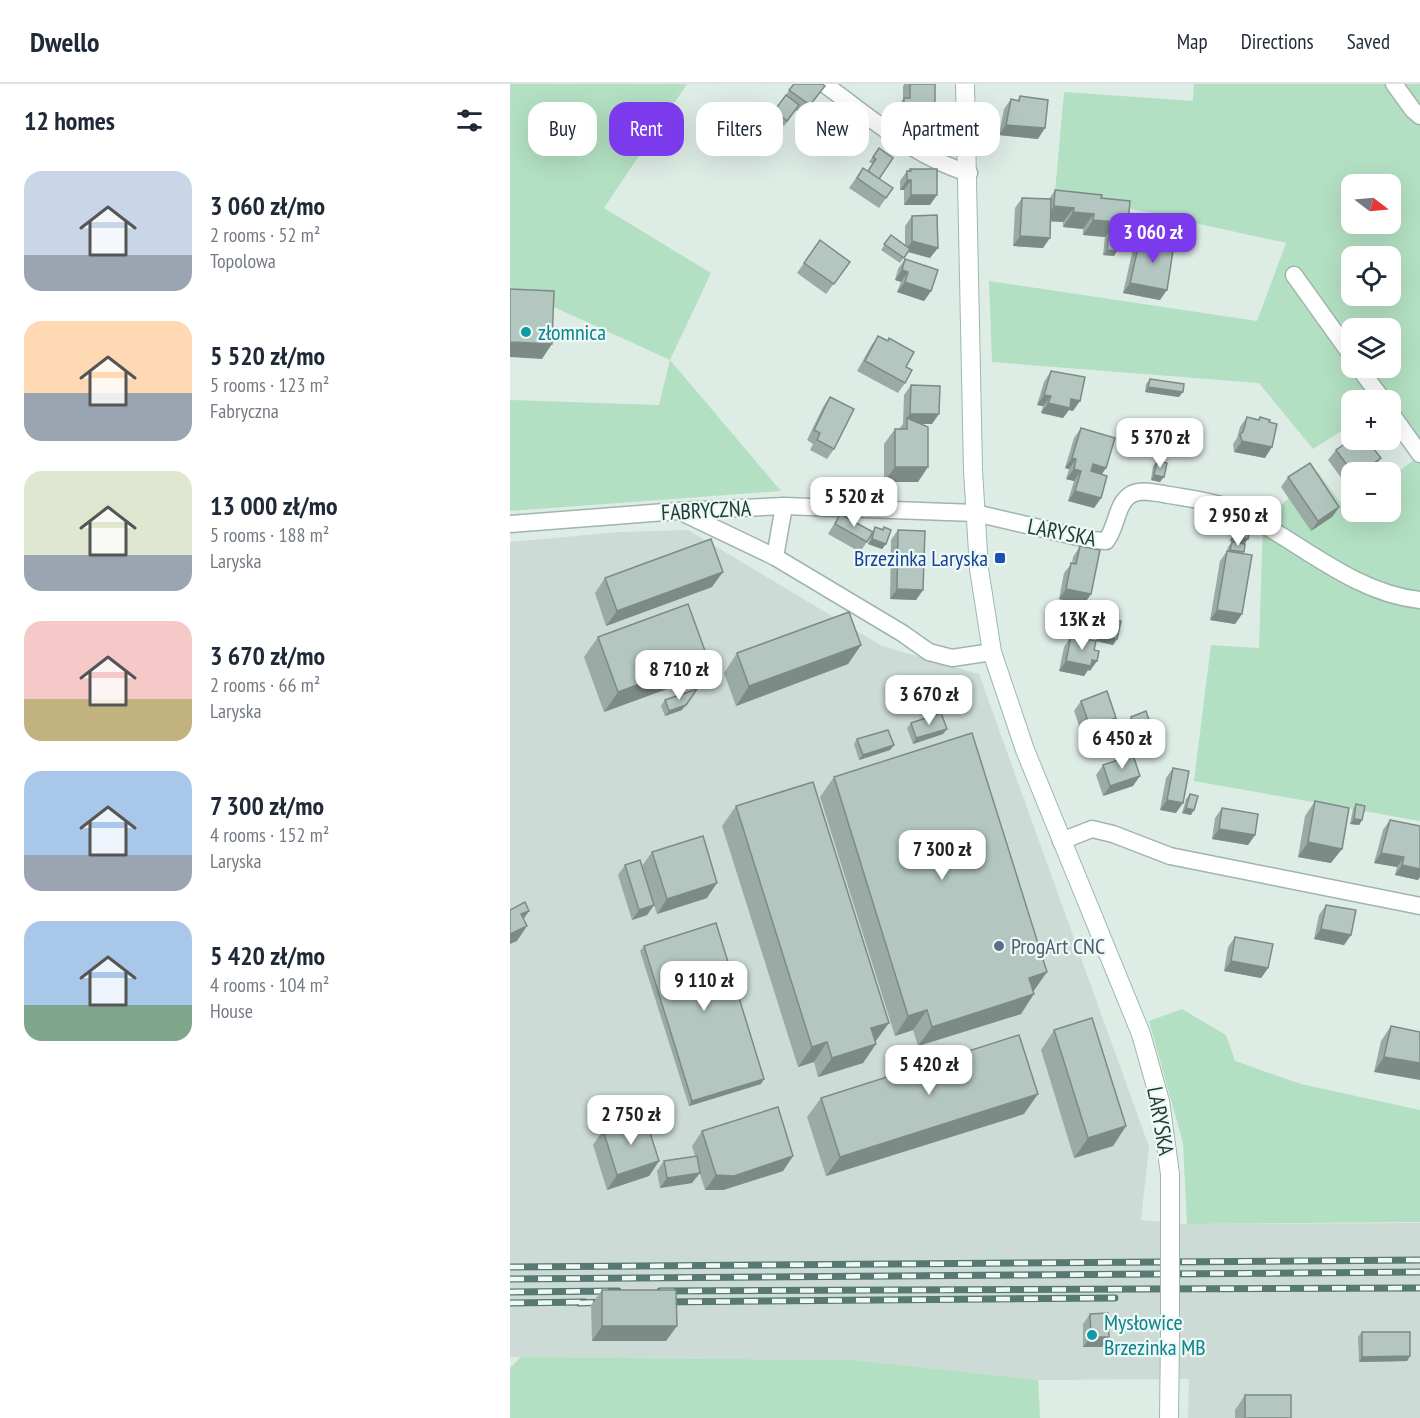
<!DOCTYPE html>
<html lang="en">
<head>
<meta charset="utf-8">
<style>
  :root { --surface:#fff; --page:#f6f6f7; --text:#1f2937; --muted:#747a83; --line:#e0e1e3; --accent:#7c3aed }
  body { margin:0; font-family:"PT Sans Narrow",sans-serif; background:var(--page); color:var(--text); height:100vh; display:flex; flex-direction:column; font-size:22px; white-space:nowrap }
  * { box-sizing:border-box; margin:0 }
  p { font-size:20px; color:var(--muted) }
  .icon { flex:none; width:33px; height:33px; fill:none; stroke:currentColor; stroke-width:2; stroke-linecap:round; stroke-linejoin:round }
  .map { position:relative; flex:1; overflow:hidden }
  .panel { display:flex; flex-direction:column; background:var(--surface); width:510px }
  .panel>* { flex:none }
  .banner { position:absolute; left:18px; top:18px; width:570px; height:54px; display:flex; gap:12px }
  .needle { width:39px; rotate:106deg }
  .fabs { position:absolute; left:831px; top:90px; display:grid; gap:12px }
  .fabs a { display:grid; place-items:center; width:60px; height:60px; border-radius:12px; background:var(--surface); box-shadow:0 6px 24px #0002; font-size:30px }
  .price { position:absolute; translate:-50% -51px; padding:0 14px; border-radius:12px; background:#fff; color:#222; font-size:20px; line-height:39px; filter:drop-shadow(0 2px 3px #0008) }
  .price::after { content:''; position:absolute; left:50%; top:36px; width:18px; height:14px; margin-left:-9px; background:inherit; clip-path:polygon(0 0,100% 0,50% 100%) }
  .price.on { background:var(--accent); color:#fff }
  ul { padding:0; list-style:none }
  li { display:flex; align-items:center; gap:18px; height:150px; padding:0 24px }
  li span { display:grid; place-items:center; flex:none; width:168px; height:120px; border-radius:18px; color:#555 }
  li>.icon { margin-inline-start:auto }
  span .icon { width:72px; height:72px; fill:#fffc; stroke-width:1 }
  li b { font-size:26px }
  h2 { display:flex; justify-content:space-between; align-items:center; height:72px; padding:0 24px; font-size:26px }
  .tag { padding:0 21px; border-radius:18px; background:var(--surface); box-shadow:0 6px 24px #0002; font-size:21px; line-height:54px }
  .tag.on { background:var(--accent); color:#fff }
  header { display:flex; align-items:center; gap:36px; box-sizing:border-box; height:84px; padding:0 30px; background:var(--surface); border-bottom:2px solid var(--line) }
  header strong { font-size:28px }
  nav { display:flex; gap:33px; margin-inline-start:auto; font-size:21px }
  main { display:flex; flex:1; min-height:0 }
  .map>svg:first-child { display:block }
</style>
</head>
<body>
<header>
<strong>Dwello</strong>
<nav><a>Map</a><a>Directions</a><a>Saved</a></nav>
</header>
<main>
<section class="panel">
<h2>12 homes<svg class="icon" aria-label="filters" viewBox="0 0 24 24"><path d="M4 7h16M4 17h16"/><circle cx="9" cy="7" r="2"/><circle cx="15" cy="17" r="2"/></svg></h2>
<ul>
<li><span style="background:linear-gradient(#c9d6e8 70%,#9aa5b1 0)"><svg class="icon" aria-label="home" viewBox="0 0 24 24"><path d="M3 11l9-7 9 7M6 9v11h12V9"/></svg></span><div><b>3 060 zł/mo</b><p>2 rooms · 52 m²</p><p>Topolowa</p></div></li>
<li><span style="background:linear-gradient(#ffd9b3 60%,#9aa5b1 0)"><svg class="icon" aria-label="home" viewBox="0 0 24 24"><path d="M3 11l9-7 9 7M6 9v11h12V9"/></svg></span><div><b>5 520 zł/mo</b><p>5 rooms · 123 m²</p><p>Fabryczna</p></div></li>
<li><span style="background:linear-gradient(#dfe7d0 70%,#9aa5b1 0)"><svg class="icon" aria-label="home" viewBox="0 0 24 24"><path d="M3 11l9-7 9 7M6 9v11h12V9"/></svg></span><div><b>13 000 zł/mo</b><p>5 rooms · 188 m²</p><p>Laryska</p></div></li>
<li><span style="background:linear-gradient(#f6c9c9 65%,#c2b280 0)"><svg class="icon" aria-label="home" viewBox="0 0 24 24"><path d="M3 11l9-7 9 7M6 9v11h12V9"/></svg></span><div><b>3 670 zł/mo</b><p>2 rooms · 66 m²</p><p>Laryska</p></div></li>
<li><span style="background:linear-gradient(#a9c7e8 70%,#9aa5b1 0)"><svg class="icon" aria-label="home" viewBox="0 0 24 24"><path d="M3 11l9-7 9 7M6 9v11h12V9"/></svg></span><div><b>7 300 zł/mo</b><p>4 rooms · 152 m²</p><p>Laryska</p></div></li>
<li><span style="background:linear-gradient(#a9c7e8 70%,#7fa58c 0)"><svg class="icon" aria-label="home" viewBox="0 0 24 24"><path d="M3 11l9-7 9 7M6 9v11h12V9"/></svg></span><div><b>5 420 zł/mo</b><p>4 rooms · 104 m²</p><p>House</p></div></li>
</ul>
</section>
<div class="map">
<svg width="910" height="1334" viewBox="0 0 910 1334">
  <rect width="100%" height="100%" fill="#deece6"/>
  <polygon fill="#ccdbd5" points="178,446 372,562 469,590 639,1063 631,1136 677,1140 910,1139 910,1334 678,1334 679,1295 528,1296 345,1276 0,1273 0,458 111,448"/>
  <g fill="#b3e0c2" fill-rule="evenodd">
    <polygon points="0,0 177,0 94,124 201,189 160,276 271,407 0,427 0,316 149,321 160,276 0,203"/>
    <path d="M684,0H910V737L684,697L701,561L749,564L753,437L808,388L835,425L841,421L842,428H880L881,393L908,373L881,339L880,316H842L841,341L803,365L749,299L482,278L479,197L747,237L776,159L545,108L554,8L683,17ZM842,100H880V140H842ZM842,172H880V212H842ZM842,244H880V284H842Z"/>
    <polygon points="672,925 716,951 725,977 791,1000 910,1026 910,1138 677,1140 673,1059 639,937"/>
    <polygon points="11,1273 345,1276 528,1296 530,1334 0,1334 0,1284"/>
  </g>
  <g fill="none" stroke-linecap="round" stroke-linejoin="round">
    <g stroke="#a0b4ae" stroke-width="19">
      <g id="street">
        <path d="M314,0C359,32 405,74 459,89"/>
        <polyline points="884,0 903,26 910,32"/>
        <polyline points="784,191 842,272"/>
        <polyline points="849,284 873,316"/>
        <polyline points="880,328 910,370"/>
        <polyline points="171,428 265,473 392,549 419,568 442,574 482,568"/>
        <path d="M0,440L168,427L274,422L465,429L581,456L596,457C607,444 606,418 622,410C633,405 647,409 659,411C682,415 708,418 730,428C789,457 843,509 910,516"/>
        <polyline points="265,473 274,422"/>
        <polyline points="551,757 582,745 603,750 660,772 910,822"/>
      </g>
    </g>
    <g stroke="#9bb9af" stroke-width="20">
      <g id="secondary">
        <polyline points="455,0 463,386 469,485 482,568 515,666 631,950 650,1017 660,1090"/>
        <polyline points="659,1334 660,1253"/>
      </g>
    </g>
    <use href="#street" stroke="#fff" stroke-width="16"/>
    <use href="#secondary" stroke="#fff" stroke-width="18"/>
    <g stroke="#577972" stroke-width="7">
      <g id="rail">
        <polyline points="0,1183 910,1176"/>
        <polyline points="0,1195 910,1188"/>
        <polyline points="150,1207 910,1204"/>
        <polyline points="0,1208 108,1207"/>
        <polyline points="150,1218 605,1214"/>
        <polyline points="0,1219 75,1218"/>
        <polyline points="69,1219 99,1218"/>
      </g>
    </g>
    <use href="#rail" stroke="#eef8f4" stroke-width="4.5" stroke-dasharray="14" stroke-linecap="butt"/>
    <g stroke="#9bb9af" stroke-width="20" stroke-linecap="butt">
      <polyline id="secondary-bridge" points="660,1090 660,1253"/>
    </g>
    <use href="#secondary-bridge" stroke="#fff" stroke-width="18"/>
  </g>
  <g fill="#9aaaa4">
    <polygon points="284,0 315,2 293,32 286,26 274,42 260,32"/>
    <polygon points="394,0 423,0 425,33 418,43 387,43 387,24 393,15 393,2 394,1"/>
    <polygon points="510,12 528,55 489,51 494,25 501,15 507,17"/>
    <polygon points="310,40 319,47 305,66 296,59"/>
    <polygon points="369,64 369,95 383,104 369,124 339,104 353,84 358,87 363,80 359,78"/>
    <polygon points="400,85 420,121 394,121 394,106 390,106 390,97 397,87 399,87"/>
    <polygon points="545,106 591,114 618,139 609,152 607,167 604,172 593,171 595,153 573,151 573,145 553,143 553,138 540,137 533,164 503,162 505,124 512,114 539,115"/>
    <polygon points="402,132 420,174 398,168 390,179 371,166 381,151 395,161 395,142"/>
    <polygon points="630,155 650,216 613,209 623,165"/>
    <polygon points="310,156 340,178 316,210 287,189"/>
    <polygon points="395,175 421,207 414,217 387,208 391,198 385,196 388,185"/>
    <polygon points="368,252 396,283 395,299 388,309 347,287 361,262"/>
    <polygon points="541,287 563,327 559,326 553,334 531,329 533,322 527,321 534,298"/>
    <polygon points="640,295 669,313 635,308 636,300"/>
    <polygon points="401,301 422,340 411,340 408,398 374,398 374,360 385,345 389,345 393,340 394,311"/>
    <polygon points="320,313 324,365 317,375 300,366 303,360 297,356 313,323"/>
    <polygon points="737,333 748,336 750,333 759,338 755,374 724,368 723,360 727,354 730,343"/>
    <polygon points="571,344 596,384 592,390 591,414 584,424 558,417 564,397 556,395 559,385 555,384 564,354"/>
    <polygon points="826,366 863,384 858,388 842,388 842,400 838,403 818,376"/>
    <polygon points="647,377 650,398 641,396 643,382"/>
    <polygon points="778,393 829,423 822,433 801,447 771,403"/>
    <polygon points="714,417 727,442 738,455 734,460 733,469 732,530 725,540 700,536 710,477 717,467 718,463 722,458 730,459 720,457 723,448 703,444 707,427"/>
    <polygon points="330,430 362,448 365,443 372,445 374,443 376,460 372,465 358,460 361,452 350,468 318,450"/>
    <polygon points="388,446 413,506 406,516 380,515 381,456"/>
    <polygon points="570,462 581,510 574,520 549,515 554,489 562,479 563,473"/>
    <polygon points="95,494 202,503 96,542 85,509"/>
    <polygon points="593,534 607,555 603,561 586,557 590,539"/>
    <polygon points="561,552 580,587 578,586 574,592 549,587 554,563"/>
    <polygon points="88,553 184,595 94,628 74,573"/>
    <polygon points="351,561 338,580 226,622 214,589 227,569"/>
    <polygon points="155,616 172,626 155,632 151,622"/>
    <polygon points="571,617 599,644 573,653 564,627"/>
    <polygon points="621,633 639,650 624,656 618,638"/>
    <polygon points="401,639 437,645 433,650 403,660 397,644"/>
    <polygon points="347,655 384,661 380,666 349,676 344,660"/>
    <polygon points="593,681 623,702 593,712 586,691"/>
    <polygon points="663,684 666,729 650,726 656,694"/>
    <polygon points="324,693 524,908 511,930 408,962 403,946 385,952 310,713"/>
    <polygon points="680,710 681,731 672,729 676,715"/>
    <polygon points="805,717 821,779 788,773 795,732"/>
    <polygon points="846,720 852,736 849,741 840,740 843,725"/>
    <polygon points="226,722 366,957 366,960 353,979 308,993 304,978 288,983 212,742"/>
    <polygon points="712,724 745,751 738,761 702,755 705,734"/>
    <polygon points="880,736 910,742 910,793 908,796 885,791 887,783 864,779 873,746"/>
    <polygon points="142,768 197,814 147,830 144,821 137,831 122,836 108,791 115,781 132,782"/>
    <polygon points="816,821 841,851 834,861 804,855 809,831"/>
    <polygon points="725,853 758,884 751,894 714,887 718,863"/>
    <polygon points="134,862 251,1000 179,1022 130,867"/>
    <polygon points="881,942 910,948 864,988 871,957"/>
    <polygon points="544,946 616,1042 603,1062 564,1074 531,966"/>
    <polygon points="311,1014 514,1030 316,1092 297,1033"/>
    <polygon points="93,1046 149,1077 139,1092 97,1106 83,1061"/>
    <polygon points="192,1047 283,1072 273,1087 213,1106 195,1106 189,1087 182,1099 150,1104 147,1087 154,1077 185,1072 182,1062"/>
    <polygon points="92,1206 156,1257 82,1257 81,1221"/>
    <polygon points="580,1230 599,1253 592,1263 573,1263 573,1240"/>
    <polygon points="852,1248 900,1272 897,1277 849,1278 848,1253"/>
    <polygon points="735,1311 781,1334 725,1334 725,1326"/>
  </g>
  <g fill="#7d8b86">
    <polygon points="394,33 425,33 418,43 387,43"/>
    <polygon points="496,41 535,44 528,55 489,51"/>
    <polygon points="397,96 401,96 394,106 390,106"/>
    <polygon points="401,111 427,111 420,121 394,121"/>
    <polygon points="544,122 564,124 553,138 534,137"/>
    <polygon points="563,128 584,130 573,145 553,143"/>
    <polygon points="583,136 618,139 607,154 599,148 595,153 573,151"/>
    <polygon points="510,152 540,154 533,164 503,162"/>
    <polygon points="402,157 428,164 420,174 395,167"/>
    <polygon points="597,166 607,167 604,172 593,171"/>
    <polygon points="392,186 398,188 391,198 385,196"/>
    <polygon points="395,198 421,207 414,217 387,208"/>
    <polygon points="620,199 657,206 650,216 613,209"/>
    <polygon points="0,258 42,260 32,275 0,273"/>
    <polygon points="638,303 673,308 669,313 635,308"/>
    <polygon points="534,311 541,312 533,322 527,321"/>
    <polygon points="561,315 570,317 563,327 559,326 553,334 531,329 538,319"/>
    <polygon points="400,330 429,330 422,340 397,340 397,334"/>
    <polygon points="732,357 762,363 755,374 724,368"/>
    <polygon points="562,374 566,375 559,385 555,384"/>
    <polygon points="871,374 863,384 858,388 851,388"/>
    <polygon points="583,380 596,384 589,394 576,390"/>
    <polygon points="385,383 418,383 408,398 374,398"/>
    <polygon points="564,385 571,387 564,397 556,395"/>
    <polygon points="644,391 654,393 650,398 641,396"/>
    <polygon points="565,407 591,414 584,424 558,417"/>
    <polygon points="829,423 822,433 801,447 808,437"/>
    <polygon points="710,434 730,438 723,448 703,444"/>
    <polygon points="723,451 738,455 734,460 720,457"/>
    <polygon points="362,455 376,460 372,465 358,460"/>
    <polygon points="213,488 202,503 96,542 107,527"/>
    <polygon points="387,505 413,506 406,516 380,515"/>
    <polygon points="556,505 581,510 574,520 549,515"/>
    <polygon points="707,526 732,530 725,540 700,536"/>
    <polygon points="590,552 607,555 603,561 586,557"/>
    <polygon points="351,561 338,580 226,622 239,602"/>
    <polygon points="198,575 184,595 94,628 108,608"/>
    <polygon points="582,576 587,577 580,587 578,586 574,592 549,587 556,577"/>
    <polygon points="176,621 172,626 155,632 159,627"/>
    <polygon points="606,634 599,644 573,653 580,643"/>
    <polygon points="437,645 433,650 403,660 406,654"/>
    <polygon points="642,645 639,650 624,656 628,650"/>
    <polygon points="384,661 380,666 349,676 353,671"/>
    <polygon points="630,692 623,702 593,712 600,702"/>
    <polygon points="657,716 673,719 666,729 650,726"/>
    <polygon points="676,724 684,726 681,731 672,729"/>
    <polygon points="844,735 852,736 849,741 840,740"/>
    <polygon points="709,745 745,751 738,761 702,755"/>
    <polygon points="798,758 832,765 821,779 788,773"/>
    <polygon points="871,769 894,773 887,783 864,779"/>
    <polygon points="892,781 910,785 910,793 908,796 885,791"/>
    <polygon points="207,799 197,814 147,830 157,815"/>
    <polygon points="144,821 137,831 122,836 129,826"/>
    <polygon points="19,827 9,842 11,830"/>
    <polygon points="17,842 7,857 0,860 0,850"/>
    <polygon points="811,845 841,851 834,861 804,855"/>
    <polygon points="721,877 758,884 751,894 714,887"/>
    <polygon points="537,888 523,908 519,894"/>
    <polygon points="524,910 511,930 408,962 422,943"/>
    <polygon points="417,926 403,946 385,952 398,932"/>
    <polygon points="379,939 365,958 361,944"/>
    <polygon points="317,958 304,978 288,983 302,963"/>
    <polygon points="366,960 353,979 308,993 322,974"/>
    <polygon points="874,973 910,979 910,996 864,988"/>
    <polygon points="254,995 251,1000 179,1022 182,1017"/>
    <polygon points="528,1010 514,1030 316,1092 330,1073"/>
    <polygon points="616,1042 603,1062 564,1074 578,1054"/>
    <polygon points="283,1072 273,1087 213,1106 195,1106 206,1091"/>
    <polygon points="149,1077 139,1092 97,1106 107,1091"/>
    <polygon points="190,1089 182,1099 150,1104 157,1094"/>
    <polygon points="92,1242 167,1242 156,1257 82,1257"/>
    <polygon points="581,1253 599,1253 592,1263 573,1263"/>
    <polygon points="900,1272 897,1277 849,1278 852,1273"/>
  </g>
  <g fill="#b3c6bf" stroke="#7d8b86" stroke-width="1.5">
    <polygon points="284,0 312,0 315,2 300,21 279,6"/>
    <polygon points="400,0 425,0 425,33 394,33 394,14 400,14"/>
    <polygon points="276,11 289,21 277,37 264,27"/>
    <polygon points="510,12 538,16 535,44 496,41 501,15 509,17"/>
    <polygon points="310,40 319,47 308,60 300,54"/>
    <polygon points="369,64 383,74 369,95 358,87 366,75 363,73"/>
    <polygon points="353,84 383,104 376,114 347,94"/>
    <polygon points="400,85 427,85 427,111 401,111 401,96 397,96 397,87 401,87"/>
    <polygon points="545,106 592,111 591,114 620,117 618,139 583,136 584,130 563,128 564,124 544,122"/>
    <polygon points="512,114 541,115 540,154 510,152"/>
    <polygon points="427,131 428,164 402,157 402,132"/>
    <polygon points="599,148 609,149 607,167 597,166"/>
    <polygon points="381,151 400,165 394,174 374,160"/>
    <polygon points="630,155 664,160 657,206 620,199"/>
    <polygon points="310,156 340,178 324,200 294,179"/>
    <polygon points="395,175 428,186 421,207 395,198 398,188 392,186"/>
    <polygon points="0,205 44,207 42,260 0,258"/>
    <polygon points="368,252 378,257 379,254 404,268 396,283 402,286 395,299 355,277"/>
    <polygon points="541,287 575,293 570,317 561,315 560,324 538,319 541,312 534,311"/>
    <polygon points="640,295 674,300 673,308 638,303"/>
    <polygon points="401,301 430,302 429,330 400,330"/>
    <polygon points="320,313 344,325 324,365 307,356 310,349 304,346"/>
    <polygon points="737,333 749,336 750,333 760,336 759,338 767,340 762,363 732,357 730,350 733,348"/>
    <polygon points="397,334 418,343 418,383 385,383 385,345 397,345"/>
    <polygon points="571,344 605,354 596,384 583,380 581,387 597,392 591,414 565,407 571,387 564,385 566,375 562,374"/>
    <polygon points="842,355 857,356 871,374 851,388 842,388 826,366"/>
    <polygon points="647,377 657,379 654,393 644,391"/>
    <polygon points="800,379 829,423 808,437 778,393"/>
    <polygon points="714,417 734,422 730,438 710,434"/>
    <polygon points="330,430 363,448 357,458 325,440"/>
    <polygon points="727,442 740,445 738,455 723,451"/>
    <polygon points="365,443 373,446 374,443 381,446 376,460 362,455"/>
    <polygon points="388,446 415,447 413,506 387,505"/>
    <polygon points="201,455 213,488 107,527 95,494"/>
    <polygon points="722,458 735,460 734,468 720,466"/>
    <polygon points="570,462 590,466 581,510 556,505 561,479 566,480"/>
    <polygon points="717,467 742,471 732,530 707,526"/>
    <polygon points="178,520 198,575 108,608 88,553"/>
    <polygon points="339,528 351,561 239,602 227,569"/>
    <polygon points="593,534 611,537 607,555 590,552"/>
    <polygon points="561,552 586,557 584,566 589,567 587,577 582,576 581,582 556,577"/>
    <polygon points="187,605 176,621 159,627 155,616"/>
    <polygon points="597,607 606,634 580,643 571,617"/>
    <polygon points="636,627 642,645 628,650 621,633"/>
    <polygon points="431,629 437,645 406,654 401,639"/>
    <polygon points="378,646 384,661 353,671 347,655"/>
    <polygon points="462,649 537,888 519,894 524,910 422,943 417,926 398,932 324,693"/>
    <polygon points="623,671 630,692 600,702 593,681"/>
    <polygon points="663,684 679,687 673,719 657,716"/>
    <polygon points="303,698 379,939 361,944 366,960 322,974 317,958 302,963 226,722"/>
    <polygon points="680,710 688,712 684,726 676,724"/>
    <polygon points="805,717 839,724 832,765 798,758"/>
    <polygon points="846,720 855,722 852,736 844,735"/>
    <polygon points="712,724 748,730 745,751 709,745"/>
    <polygon points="880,736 910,742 910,785 892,781 894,773 871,769"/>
    <polygon points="193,752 207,799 157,815 142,768"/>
    <polygon points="130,776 144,821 129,826 115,781"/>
    <polygon points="15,818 19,827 11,830 17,842 0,850 0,826"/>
    <polygon points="816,821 846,826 841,851 811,845"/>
    <polygon points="206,839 254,995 182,1017 134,862"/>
    <polygon points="725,853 763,860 758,884 721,877"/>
    <polygon points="582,934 616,1042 578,1054 544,946"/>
    <polygon points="881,942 910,948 910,979 874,973"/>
    <polygon points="509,951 528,1010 330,1073 311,1014"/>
    <polygon points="268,1023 283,1072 224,1092 206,1091 192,1047"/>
    <polygon points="135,1033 149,1077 107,1091 93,1046"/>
    <polygon points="187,1072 190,1089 157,1094 154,1077"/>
    <polygon points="92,1206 166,1206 167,1242 92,1242"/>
    <polygon points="598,1229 599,1253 581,1253 580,1230"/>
    <polygon points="852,1248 900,1248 900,1272 852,1273"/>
    <rect x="735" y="1311" width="46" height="23"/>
  </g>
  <g fill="#0f9aa8" stroke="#eef8f4" stroke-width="2">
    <circle cx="16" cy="248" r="6"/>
    <circle cx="582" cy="1251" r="6"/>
  </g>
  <rect fill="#1a4fb4" stroke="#eef8f4" stroke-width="2" x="484" y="468" width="12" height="12" rx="3"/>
  <circle fill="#5c6f8a" stroke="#eef8f4" stroke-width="2" cx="489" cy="862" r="6"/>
  <g text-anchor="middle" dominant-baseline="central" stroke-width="4.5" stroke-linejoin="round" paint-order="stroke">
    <g font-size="22" fill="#0d838f" stroke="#eef8f4" text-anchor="start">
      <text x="28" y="248">złomnica</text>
      <text x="594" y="1238">Mysłowice<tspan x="594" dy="25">Brzezinka MB</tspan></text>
    </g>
    <g font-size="22" fill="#1d3d36" stroke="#eef8f4">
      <text transform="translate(196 426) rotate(-3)">FABRYCZNA</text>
      <text transform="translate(552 448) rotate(11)">LARYSKA</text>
      <text transform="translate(651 1037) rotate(80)">LARYSKA</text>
    </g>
    <g font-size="22" fill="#164399" stroke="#eef8f4" text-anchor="end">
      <text x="478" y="474">Brzezinka Laryska</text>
    </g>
    <g font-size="22" fill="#4e5e75" stroke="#eef8f4" text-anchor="start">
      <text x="501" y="862">ProgArt CNC</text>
    </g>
  </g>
</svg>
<div class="fabs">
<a><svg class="needle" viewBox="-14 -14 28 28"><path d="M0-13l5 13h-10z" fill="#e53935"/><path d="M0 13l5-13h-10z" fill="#747a83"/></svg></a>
<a><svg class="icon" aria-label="locate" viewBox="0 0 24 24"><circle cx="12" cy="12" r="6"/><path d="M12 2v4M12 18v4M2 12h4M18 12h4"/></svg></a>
<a><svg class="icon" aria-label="layers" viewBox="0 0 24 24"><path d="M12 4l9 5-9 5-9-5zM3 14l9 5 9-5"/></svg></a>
<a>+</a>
<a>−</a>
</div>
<b class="price on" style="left:643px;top:180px">3 060 zł</b>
<b class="price" style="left:650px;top:385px">5 370 zł</b>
<b class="price" style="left:344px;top:444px">5 520 zł</b>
<b class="price" style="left:728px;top:463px">2 950 zł</b>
<b class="price" style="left:572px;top:567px">13K zł</b>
<b class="price" style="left:169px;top:617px">8 710 zł</b>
<b class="price" style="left:419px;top:642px">3 670 zł</b>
<b class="price" style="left:612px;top:686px">6 450 zł</b>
<b class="price" style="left:432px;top:797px">7 300 zł</b>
<b class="price" style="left:194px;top:928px">9 110 zł</b>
<b class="price" style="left:419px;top:1012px">5 420 zł</b>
<b class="price" style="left:121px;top:1062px">2 750 zł</b>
<div class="banner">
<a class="tag">Buy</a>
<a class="tag on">Rent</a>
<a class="tag">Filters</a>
<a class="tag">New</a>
<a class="tag">Apartment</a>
</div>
</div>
</main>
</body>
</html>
